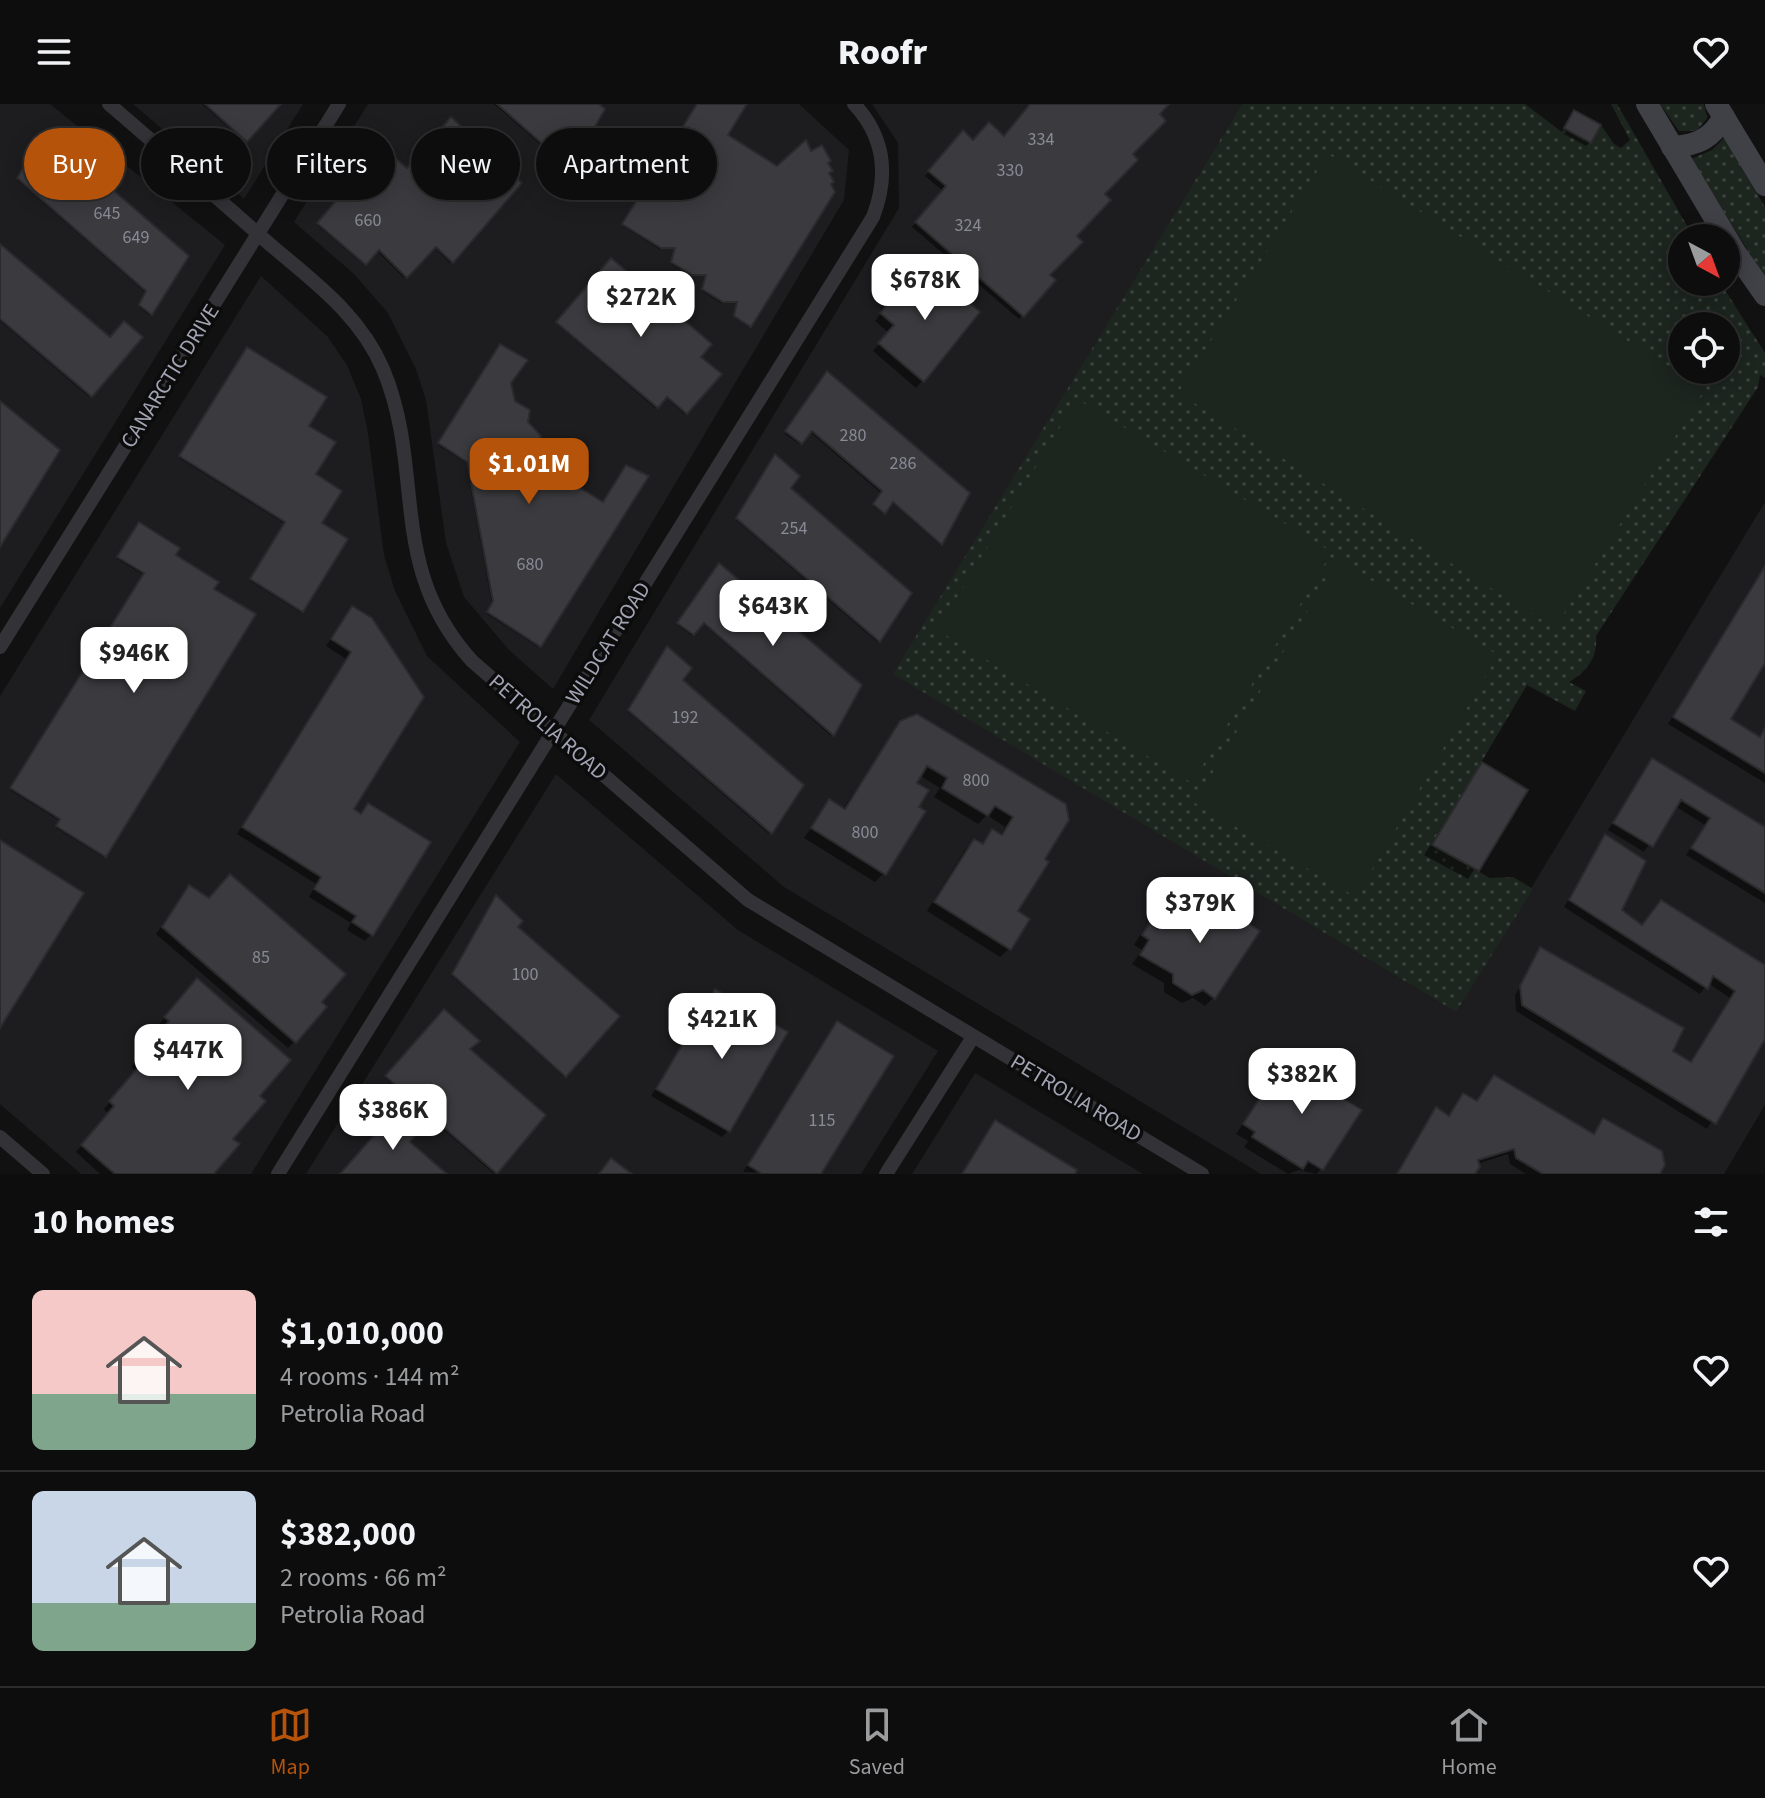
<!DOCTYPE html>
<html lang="en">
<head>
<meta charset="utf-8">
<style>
  :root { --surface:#0d0d0e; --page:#1b1b1c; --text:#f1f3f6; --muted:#9a9c9e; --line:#2d2d2e; --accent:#b45309 }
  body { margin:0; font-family:"Source Sans 3",sans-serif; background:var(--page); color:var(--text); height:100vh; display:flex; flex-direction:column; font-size:30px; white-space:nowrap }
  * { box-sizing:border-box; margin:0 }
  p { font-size:26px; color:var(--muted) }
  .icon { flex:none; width:44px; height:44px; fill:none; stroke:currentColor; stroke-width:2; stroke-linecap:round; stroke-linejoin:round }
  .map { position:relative; height:1070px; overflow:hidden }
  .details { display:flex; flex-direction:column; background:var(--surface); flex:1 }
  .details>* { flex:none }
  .hud { position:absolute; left:24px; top:24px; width:800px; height:72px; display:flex; gap:16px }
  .needle { width:52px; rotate:139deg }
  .tools { position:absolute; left:1668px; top:120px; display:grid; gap:16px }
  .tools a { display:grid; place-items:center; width:72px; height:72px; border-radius:50%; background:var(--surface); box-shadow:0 4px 20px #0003,0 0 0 2px var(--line); font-size:40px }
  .price { position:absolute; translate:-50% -68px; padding:0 18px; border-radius:16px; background:#fff; color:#222; font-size:26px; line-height:52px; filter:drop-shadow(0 2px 4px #0008) }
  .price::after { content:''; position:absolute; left:50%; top:48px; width:24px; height:18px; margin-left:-12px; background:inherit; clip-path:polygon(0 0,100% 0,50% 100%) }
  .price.on { background:var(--accent); color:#fff }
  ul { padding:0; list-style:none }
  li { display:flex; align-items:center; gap:24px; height:200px; padding:0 32px }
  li+li { border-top:2px solid var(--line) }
  li span { display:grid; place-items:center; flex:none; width:224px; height:160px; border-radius:12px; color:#555 }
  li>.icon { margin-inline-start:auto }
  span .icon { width:96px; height:96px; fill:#fffc; stroke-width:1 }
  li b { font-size:34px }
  h2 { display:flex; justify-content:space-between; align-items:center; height:96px; padding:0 32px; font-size:34px }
  .tag { padding:0 28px; border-radius:36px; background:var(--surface); box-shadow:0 4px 20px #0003,0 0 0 2px var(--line); font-size:28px; line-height:72px }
  .tag.on { background:var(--accent); color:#fff }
  header { display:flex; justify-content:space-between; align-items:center; height:104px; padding:0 32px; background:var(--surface); font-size:36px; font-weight:800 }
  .dock { display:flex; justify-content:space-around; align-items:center; height:112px; border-top:2px solid var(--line); background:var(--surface); font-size:22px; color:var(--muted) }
  .dock a { display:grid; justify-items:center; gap:4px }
  .dock .on { color:var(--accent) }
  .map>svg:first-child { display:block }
</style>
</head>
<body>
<header><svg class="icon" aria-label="menu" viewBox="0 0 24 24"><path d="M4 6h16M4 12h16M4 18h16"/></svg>Roofr<svg class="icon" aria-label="heart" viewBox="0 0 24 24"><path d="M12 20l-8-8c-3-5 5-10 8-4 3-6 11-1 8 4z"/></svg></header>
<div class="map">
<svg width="1765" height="1070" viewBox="0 0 1765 1070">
  <defs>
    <pattern id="grass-dots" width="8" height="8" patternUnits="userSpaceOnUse" patternTransform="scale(2)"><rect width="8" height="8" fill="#1d251f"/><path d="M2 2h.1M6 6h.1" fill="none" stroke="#3b423d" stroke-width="1.8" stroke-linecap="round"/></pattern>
  </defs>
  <rect width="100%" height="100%" fill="#111112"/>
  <g fill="#1d1d1f">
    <polygon points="0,0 50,0 225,141 0,504"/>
    <polygon points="133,0 303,0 244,95"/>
    <polygon points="368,0 799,0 849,46 844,96 553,585 509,546 464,493 446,439 426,296 416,265 388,209 354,170 294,118"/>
    <polygon points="872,0 1242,0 894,570 1456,908 1765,398 1765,1001 1724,1070 1261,1070 784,783 589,616 899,104 898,39"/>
    <polygon points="261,172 327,232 347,261 361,295 368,329 384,451 395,487 427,552 520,638 251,1070 81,1070 0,1000 0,592"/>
    <polygon points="556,670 738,826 938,947 861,1070 306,1070"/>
    <polygon points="975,969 1143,1070 912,1070"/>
  </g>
  <g fill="url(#grass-dots)" fill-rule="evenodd">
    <path d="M1242,0H1525L1562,28L1564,24L1591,39L1601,21L1614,40L1621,44L1630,36L1611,0H1617L1694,134H1682V178H1720L1765,249V274L1760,271L1758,283L1596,532C1598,553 1587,568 1569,578L1586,587L1575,607L1527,581L1432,741L1490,774L1513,773L1533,785L1456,908L893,570ZM1682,222H1726V266H1682Z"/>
    <polygon points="1660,0 1704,0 1707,14 1697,27 1679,27"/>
    <polygon points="1724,34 1765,103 1765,174 1691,55 1712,46"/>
  </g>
  <g fill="#1d251f">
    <polygon points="1328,50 1705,285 1555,524 1178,289"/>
    <polygon points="1077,295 1332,448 1192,679 937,526"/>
    <polygon points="1337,456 1498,551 1356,793 1195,699"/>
  </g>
  <g fill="#0007">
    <polygon points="202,0 279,0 245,38"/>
    <polygon points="494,0 596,0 603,6 568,65"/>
    <polygon points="698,0 745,0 725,32 778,65 810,49 826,59 827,69 749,223 734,213 737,198 721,199 702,187 706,172 690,172 671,160 675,145 659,145 623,122"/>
    <polygon points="1032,0 1166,0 1048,171 1053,176 1019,215 912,123 943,87 925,72 963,29 973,38 1004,35"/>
    <polygon points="1570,13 1590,38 1586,42 1562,29"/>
    <polygon points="45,29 186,152 149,211 139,203 146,189 17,76"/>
    <polygon points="382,46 407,67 519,79 450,159 433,142 404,174 376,146 364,161 317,121"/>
    <polygon points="0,142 110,236 141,233 89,293 0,217"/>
    <polygon points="611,157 699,253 719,270 684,310 665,293 655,304 557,220"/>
    <polygon points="911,162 937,261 916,284 873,247 889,229 875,217 883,207 880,205 905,176 901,173"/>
    <polygon points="498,244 513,298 526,319 538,543 487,510 492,500 466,359 438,341"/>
    <polygon points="246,246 306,322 319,419 300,508 250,477 285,420 179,354"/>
    <polygon points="827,270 940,439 939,440 891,398 883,410 873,402 882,390 809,327 799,340 785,330"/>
    <polygon points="775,353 789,385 909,489 877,538 736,416"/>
    <polygon points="138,422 177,445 103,753 56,724 60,717 10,686 144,471 117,455"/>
    <polygon points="1765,460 1765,555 1728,616 1758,634 1765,623 1765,679 1668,620"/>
    <polygon points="719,461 860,581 831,632 702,519 691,531 677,521"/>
    <polygon points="352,504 351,706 360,711 368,702 371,830 365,837 347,826 351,819 309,793 316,780 237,730 346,555 326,542"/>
    <polygon points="667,545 680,577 801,681 769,730 628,608"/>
    <polygon points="901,619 1064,701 1015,808 1010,844 1000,853 927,807 965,746 974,737 981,741 993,727 1000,732 1005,723 987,711 978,720 934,693 940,684 919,671 884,769 875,778 804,734 829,698 842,706"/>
    <polygon points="1652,657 1765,725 1765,799 1686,751 1705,721 1675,702 1644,748 1608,726"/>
    <polygon points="1482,660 1525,687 1468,775 1424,751"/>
    <polygon points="1605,733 1619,807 1641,823 1661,798 1765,863 1765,931 1707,1025 1516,907 1515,891 1541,846 1689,960 1730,894 1708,879 1700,890 1564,803"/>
    <polygon points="189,783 295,937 288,944 156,830"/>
    <polygon points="495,795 515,823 617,912 563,972 452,872"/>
    <polygon points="1171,807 1214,893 1205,902 1193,894 1182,899 1164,888 1164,879 1132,860 1142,846 1134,841 1140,831 1150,822 1156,826"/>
    <polygon points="190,884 257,992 211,1070 100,1070 76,1048 109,1010 104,1005 136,967 131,963 164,924 159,920"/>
    <polygon points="715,888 728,1027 722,1033 651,992"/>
    <polygon points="444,908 468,945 543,1011 494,1070 385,974"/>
    <polygon points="838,920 819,1070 743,1068 831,926"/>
    <polygon points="1285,957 1321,1065 1316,1070 1299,1066 1288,1070 1244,1043 1248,1037 1236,1030"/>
    <polygon points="1488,980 1592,1031 1604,1017 1658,1070 1526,1070 1510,1060 1508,1050 1477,1060 1473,1070 1396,1070 1436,1006 1447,1014 1464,992 1476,999"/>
  </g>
  <g fill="#3b3b3f" stroke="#2b2b2e" stroke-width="2">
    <polygon points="205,0 281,0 247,38"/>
    <polygon points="497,0 599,0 605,5 571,65"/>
    <polygon points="697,0 747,0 728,31 777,62 806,36 811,47 822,41 831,57 828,59 833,67 829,69 834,78 831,80 835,88 751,223 734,212 737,198 723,198 702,185 706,171 692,171 671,158 675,144 661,144 622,120"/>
    <polygon points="1030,0 1169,0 1160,10 1166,17 1133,50 1138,56 1105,90 1111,96 1077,132 1083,138 1050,171 1056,176 1024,213 915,118 946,82 928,67 963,26 973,36 989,18 1004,32"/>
    <polygon points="1574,6 1601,21 1591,39 1564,24"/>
    <polygon points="451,13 522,79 453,159 436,143 407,174 379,146 366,161 317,119 382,43 407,64"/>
    <polygon points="45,27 189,152 152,211 139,201 146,187 17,74"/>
    <polygon points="0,140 110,233 124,217 143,233 92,293 0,215"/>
    <polygon points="917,153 924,159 913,170 927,183 937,171 980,208 924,278 878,239 894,221 880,209 888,200 885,197 910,168 906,165"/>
    <polygon points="611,154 712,240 701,253 722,270 687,310 667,293 658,304 556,218"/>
    <polygon points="500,240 528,256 511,279 515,297 530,306 528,318 541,332 533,355 603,398 626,361 649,372 541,543 487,508 493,497 467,358 438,339"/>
    <polygon points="247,243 327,293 309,322 336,338 316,370 342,387 322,419 348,435 303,508 250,475 285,418 179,352"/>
    <polygon points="827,267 970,389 942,441 893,398 885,410 873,400 882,387 812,327 802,340 785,327"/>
    <polygon points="0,297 60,346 0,443"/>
    <polygon points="775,350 800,372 791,384 912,489 880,538 736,414"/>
    <polygon points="139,418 180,444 176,451 219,478 214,485 256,510 106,753 56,722 60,715 10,684 144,469 117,453"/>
    <polygon points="719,459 862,581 834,632 704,519 694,531 677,519"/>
    <polygon points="1765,462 1765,559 1731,615 1760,633 1765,624 1765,669 1673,613"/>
    <polygon points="352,502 372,514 424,593 354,705 361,710 368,699 431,738 373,832 352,818 356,812 314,785 321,773 242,723 351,548 331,535"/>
    <polygon points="667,542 692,564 683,576 804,681 772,730 628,606"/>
    <polygon points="917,610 1066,700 1069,716 1045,755 1049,758 1018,807 1030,815 1011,846 934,798 974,735 983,740 992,725 1002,731 1013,713 995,702 988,712 942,684 947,674 927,662 917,679 929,686 919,703 926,707 886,771 811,724 829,695 845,705 900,617"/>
    <polygon points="1652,654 1765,723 1765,789 1691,744 1710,714 1681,696 1653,743 1613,719"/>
    <polygon points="1482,658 1528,686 1479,767 1432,741"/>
    <polygon points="1605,730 1646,757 1622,806 1642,821 1661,796 1765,861 1765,935 1716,1020 1522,901 1520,882 1540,843 1684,924 1673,947 1691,958 1735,887 1713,872 1708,885 1569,796"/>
    <polygon points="0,736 84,789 0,924"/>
    <polygon points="230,770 346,870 322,898 327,903 296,939 162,823 189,781 209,794"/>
    <polygon points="1202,789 1260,827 1215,895 1203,886 1192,891 1173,879 1173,870 1140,851 1149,836 1142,831 1149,820 1158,825 1171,805 1178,809"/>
    <polygon points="496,791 523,817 518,823 620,912 566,973 452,870"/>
    <polygon points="197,874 291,956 260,992 266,997 233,1035 240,1040 214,1070 115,1070 81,1041 114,1002 109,997 141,960 136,955 169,917 164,913"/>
    <polygon points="715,885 788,928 730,1028 656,985"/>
    <polygon points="444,905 480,937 470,945 546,1011 497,1070 385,972"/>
    <polygon points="837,917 894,952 821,1070 762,1070 748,1061"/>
    <polygon points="1285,955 1299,964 1302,959 1349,988 1344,995 1362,1006 1323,1066 1308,1057 1303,1065 1252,1033 1255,1028 1243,1020"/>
    <polygon points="1494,971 1594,1030 1603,1014 1662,1047 1665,1061 1660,1070 1543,1070 1516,1054 1514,1045 1478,1056 1480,1063 1475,1070 1397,1070 1436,1003 1449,1012 1463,989 1477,997"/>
    <polygon points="396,1006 420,1026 410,1038 447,1070 340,1070"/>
    <polygon points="995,1016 1077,1066 1075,1070 962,1070"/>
    <polygon points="611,1054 632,1070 599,1070"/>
  </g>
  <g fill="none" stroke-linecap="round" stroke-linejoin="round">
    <g stroke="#323237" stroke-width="14">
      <path d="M109,0C158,42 207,85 256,128C303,171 357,204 383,265C426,368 386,462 472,557L748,796L1202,1070"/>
      <polyline points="0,543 339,0"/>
      <polyline points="0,1033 43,1070"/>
      <path d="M278,1070L873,113C889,71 885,33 854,0"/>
      <polyline points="886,1070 973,933"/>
    </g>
    <g stroke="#404047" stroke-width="22">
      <polyline points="1647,0 1735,148 1765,191"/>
      <polyline points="1716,0 1765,81"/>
      <path d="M1672,43C1698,41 1711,35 1724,13"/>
    </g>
  </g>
  <g text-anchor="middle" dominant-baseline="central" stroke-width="7" stroke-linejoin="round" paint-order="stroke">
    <g font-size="18" fill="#888a96">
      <text x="1041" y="35">334</text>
      <text x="1010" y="66">330</text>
      <text x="107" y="109">645</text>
      <text x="368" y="116">660</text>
      <text x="968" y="121">324</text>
      <text x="136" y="133">649</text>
      <text x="853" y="331">280</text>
      <text x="903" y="359">286</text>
      <text x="794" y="424">254</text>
      <text x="530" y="460">680</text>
      <text x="685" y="613">192</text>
      <text x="976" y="676">800</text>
      <text x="865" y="728">800</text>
      <text x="261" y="853">85</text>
      <text x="525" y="870">100</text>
      <text x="822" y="1016">115</text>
    </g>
    <g font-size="22" fill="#a2a4b3" stroke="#0c0c0d">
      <text transform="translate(170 272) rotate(-58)">CANARCTIC DRIVE</text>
      <text transform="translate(608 539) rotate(-58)">WILDCAT ROAD</text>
      <text transform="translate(548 623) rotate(41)">PETROLIA ROAD</text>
      <text transform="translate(1076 994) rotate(31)">PETROLIA ROAD</text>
    </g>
  </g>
</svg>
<div class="tools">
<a><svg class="needle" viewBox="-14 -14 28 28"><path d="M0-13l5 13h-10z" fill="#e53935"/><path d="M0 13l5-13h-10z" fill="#9a9c9e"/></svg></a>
<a><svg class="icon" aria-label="locate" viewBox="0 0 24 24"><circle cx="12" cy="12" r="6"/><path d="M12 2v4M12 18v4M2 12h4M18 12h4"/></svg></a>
</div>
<b class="price" style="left:925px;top:218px">$678K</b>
<b class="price" style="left:641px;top:235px">$272K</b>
<b class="price on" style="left:529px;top:402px">$1.01M</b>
<b class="price" style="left:773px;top:544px">$643K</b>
<b class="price" style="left:134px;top:591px">$946K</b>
<b class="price" style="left:1200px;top:841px">$379K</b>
<b class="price" style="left:722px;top:957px">$421K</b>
<b class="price" style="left:188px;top:988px">$447K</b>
<b class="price" style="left:1302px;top:1012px">$382K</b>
<b class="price" style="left:393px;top:1048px">$386K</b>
<div class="hud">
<a class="tag on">Buy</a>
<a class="tag">Rent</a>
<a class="tag">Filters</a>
<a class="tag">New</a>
<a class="tag">Apartment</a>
</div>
</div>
<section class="details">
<h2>10 homes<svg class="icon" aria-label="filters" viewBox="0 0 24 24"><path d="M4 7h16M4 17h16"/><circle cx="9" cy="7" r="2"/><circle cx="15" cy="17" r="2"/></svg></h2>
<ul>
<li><span style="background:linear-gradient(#f6c9c9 65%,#7fa58c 0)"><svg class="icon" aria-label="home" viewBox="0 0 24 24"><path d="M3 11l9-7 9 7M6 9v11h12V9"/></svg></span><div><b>$1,010,000</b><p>4 rooms · 144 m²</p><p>Petrolia Road</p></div><svg class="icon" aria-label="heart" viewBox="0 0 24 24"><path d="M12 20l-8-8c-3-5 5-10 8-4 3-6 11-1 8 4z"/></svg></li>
<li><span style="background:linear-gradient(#c9d6e8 70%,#7fa58c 0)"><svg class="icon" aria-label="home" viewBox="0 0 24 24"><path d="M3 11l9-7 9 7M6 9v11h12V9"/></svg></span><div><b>$382,000</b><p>2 rooms · 66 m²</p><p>Petrolia Road</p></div><svg class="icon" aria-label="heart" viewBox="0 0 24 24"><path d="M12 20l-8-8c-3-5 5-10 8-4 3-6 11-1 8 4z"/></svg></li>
</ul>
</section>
<nav class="dock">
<a class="on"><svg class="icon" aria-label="map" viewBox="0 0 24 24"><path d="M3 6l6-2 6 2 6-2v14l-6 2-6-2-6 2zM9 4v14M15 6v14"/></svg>Map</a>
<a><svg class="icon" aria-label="saved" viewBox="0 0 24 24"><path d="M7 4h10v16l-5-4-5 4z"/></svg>Saved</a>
<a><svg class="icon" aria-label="home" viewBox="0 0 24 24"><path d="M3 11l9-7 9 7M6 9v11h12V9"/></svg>Home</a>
</nav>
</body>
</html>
